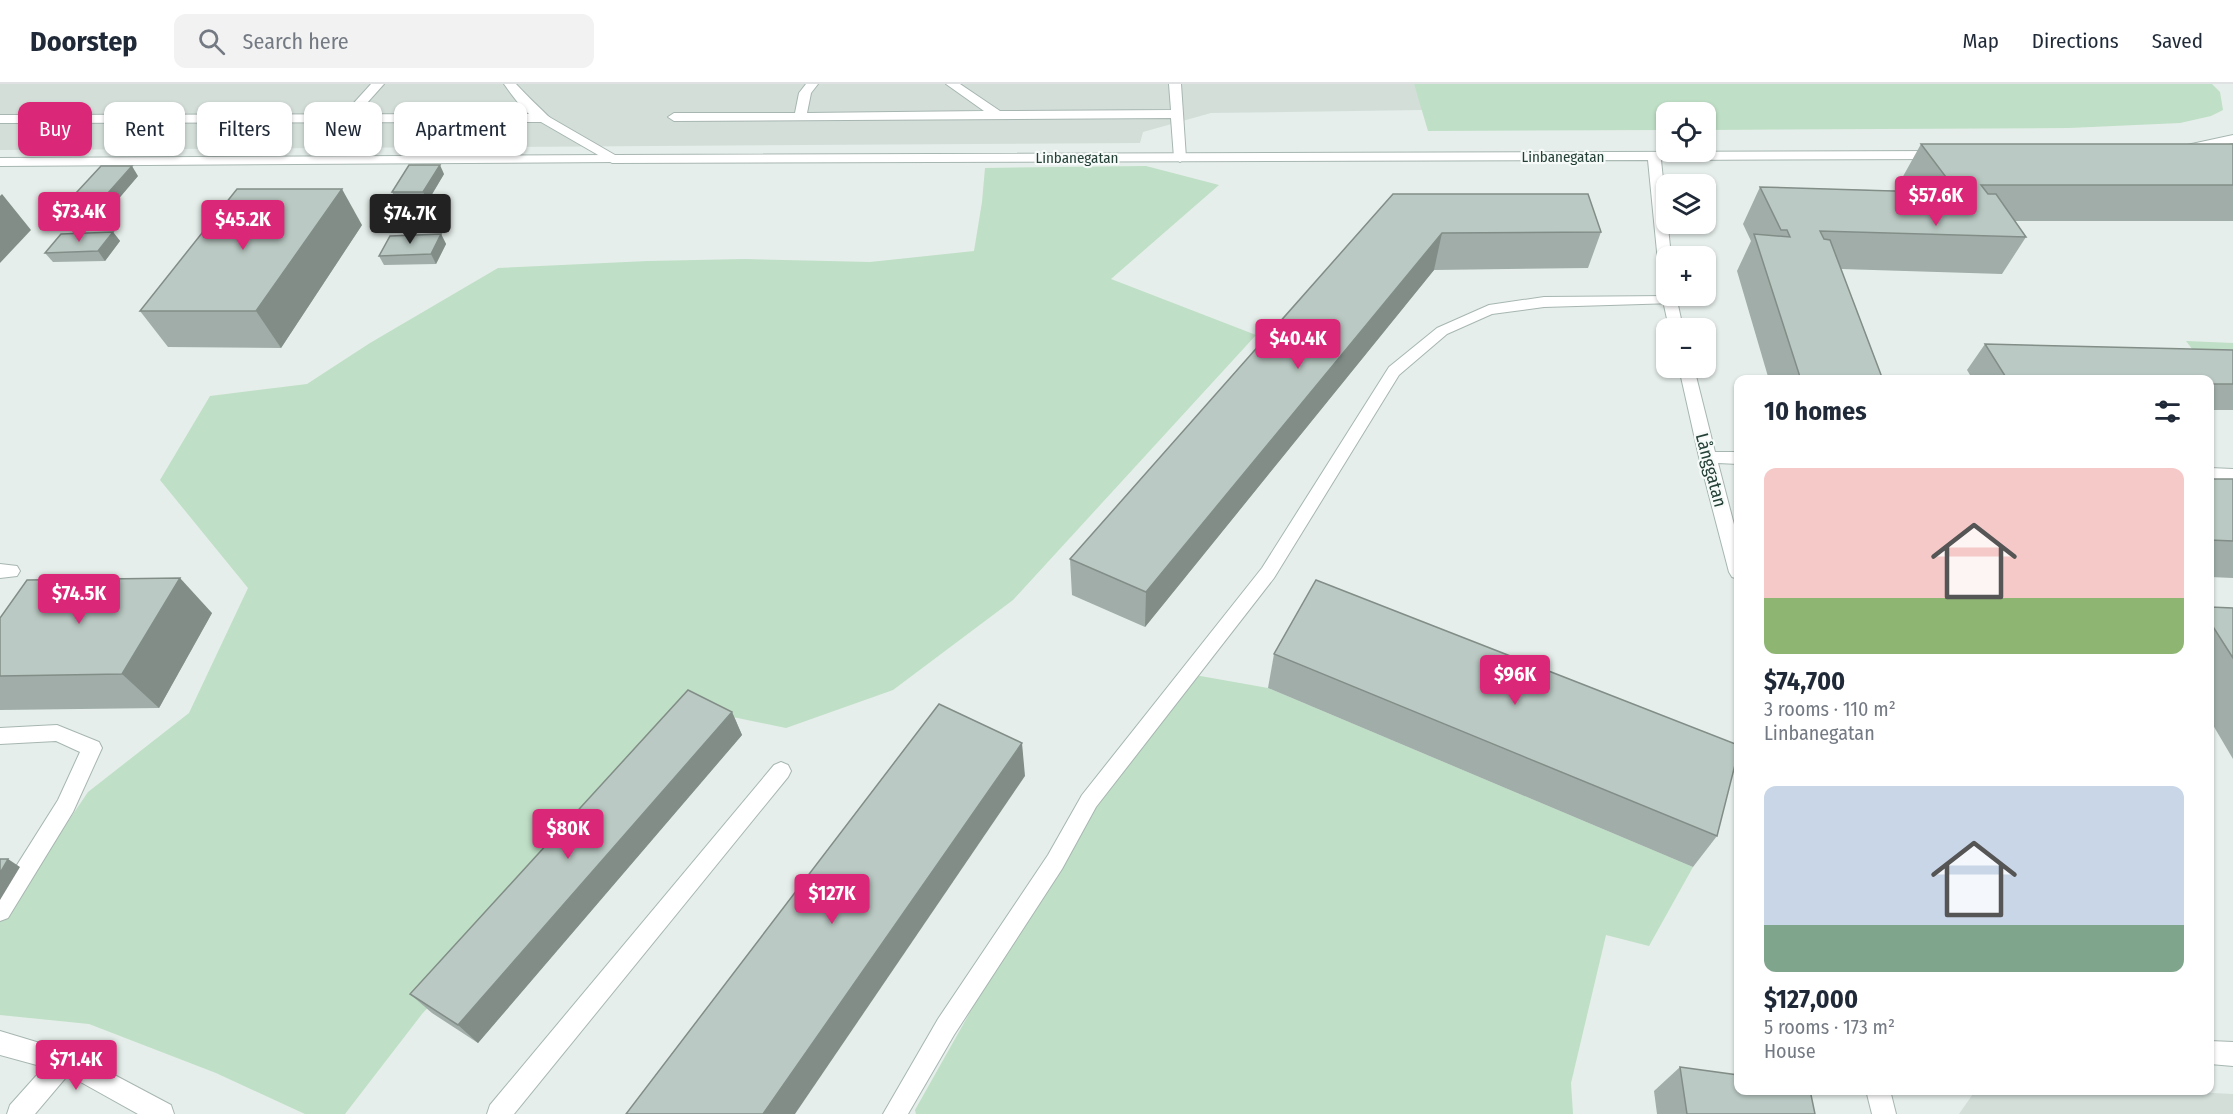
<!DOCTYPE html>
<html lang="en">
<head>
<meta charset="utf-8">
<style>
  :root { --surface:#fff; --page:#f2f2f3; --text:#1f2937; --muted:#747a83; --line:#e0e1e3; --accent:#db2777 }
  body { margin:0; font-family:"Fira Sans Condensed",sans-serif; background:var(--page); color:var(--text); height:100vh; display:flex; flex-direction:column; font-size:22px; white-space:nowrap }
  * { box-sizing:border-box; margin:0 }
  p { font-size:20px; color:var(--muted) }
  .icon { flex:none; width:33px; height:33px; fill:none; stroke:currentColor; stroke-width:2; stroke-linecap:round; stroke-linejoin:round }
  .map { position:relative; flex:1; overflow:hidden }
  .side { position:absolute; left:1734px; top:291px; width:480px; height:720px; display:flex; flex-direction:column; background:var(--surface); border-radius:12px; box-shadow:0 2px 4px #0004 }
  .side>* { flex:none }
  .banner { position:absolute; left:18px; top:18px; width:570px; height:54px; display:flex; gap:12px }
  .tools { position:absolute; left:1656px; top:18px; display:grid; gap:12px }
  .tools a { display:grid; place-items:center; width:60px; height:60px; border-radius:12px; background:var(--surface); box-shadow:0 2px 4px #0004; font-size:30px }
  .price { position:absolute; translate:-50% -51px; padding:0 14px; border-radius:6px; background:var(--accent); color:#fff; font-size:20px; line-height:39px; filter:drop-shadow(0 2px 3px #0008) }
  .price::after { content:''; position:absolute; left:50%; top:36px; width:18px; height:14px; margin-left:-9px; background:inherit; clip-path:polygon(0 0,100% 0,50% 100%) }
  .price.active { background:#222; color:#fff }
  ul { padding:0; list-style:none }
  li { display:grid; align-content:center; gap:12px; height:318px; padding:0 30px }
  li span { display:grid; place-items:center; height:186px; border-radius:12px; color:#555 }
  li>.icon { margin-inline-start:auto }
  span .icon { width:108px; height:108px; fill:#fffc; stroke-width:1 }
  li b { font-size:26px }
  h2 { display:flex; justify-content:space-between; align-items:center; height:72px; padding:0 30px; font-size:26px }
  .pill { padding:0 21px; border-radius:12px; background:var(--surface); box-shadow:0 2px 4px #0004; font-size:21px; line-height:54px }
  .pill.active { background:var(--accent); color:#fff }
  header { display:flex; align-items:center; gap:36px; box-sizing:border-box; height:84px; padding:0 30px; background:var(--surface); border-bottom:2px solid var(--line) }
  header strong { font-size:28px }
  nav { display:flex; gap:33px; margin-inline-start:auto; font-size:21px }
  .search { width:420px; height:54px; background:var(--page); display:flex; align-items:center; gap:15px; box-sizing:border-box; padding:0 21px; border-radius:12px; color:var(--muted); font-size:22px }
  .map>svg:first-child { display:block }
</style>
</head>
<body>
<header>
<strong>Doorstep</strong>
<div class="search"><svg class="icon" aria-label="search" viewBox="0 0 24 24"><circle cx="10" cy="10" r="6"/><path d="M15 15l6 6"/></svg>Search here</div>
<nav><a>Map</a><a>Directions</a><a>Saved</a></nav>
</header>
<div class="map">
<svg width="2233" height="1030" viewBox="0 0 2233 1030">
  <rect width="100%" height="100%" fill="#e5eeea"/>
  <g fill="#d3ded9">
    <polygon points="0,0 1414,0 1423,26 1211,29 1143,48 1140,59 0,66"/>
    <polygon points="2173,1007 2233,1010 2233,1030 1959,1030 1975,1007"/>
  </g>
  <g fill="#bfdfc6">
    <polygon points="1414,0 2212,0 2220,8 2223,26 2211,32 2180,39 2069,44 1706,46 1706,28 1666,28 1666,46 1428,47"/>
    <polygon points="1146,82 1219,101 1111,195 1256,251 1013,516 893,606 786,644 699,626 422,930 345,1030 305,1030 216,989 89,940 0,931 0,838 88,708 189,629 248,504 160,396 210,312 307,300 370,259 498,184 648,177 745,175 870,178 974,167 982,118 985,84"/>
    <polygon points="2186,257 2233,259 2233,288 2209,287"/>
    <polygon points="1189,590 1268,604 1693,783 1649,862 1606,851 1571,999 1573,1030 916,1030 915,1026 1089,717"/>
  </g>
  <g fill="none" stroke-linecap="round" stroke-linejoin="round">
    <g stroke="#a7b6b1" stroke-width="2">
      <g id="service">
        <polygon points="371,0 384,0 350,38 342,38 340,35 342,32"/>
        <path d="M504,0H516C527,12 539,23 550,34L548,37C531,40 513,12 504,0Z"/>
        <polygon points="806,0 818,0 811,9 807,29 984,27 946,0 960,0 1000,27 1171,26 1169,0 1181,0 1186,74 1180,78 1174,74 1171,34 674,37 668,33 674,29 795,29 799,9"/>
        <polygon points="612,71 617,72 618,75 617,78 0,82 0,74"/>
        <polygon points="1669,212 1675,213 1677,216 1675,219 1544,223 1492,230 1447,250 1399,291 1274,494 1096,723 1062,785 954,951 908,1030 883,1030 938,935 1048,771 1082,711 1262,484 1389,283 1437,244 1489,221 1544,213"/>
        <polygon points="0,480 17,482 20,487 17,492 0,494"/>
        <polygon points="57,641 99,658 102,664 73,728 8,834 0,837 0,808 58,716 80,668 56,657 0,660 0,644"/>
        <polygon points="781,678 788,681 791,687 788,693 514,1030 487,1030 490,1021 774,681"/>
      </g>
    </g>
    <g stroke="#a7b6b1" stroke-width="2">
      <g id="minor">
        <polygon points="544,30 615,71 1940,67 1946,71 1940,75 1661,76 1671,172 1666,172 1666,192 1659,188 1648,76 612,79 541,38 0,39 0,31"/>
        <polygon points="2233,51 2233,59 2191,68 2185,64 2187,61"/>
        <polygon points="1666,208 1666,212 1676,212 1683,244 1669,244 1662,212"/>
        <polygon points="1679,284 1694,284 1715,368 1738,368 1738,380 1718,379 1738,456 1738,495 1732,493 1729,488 1699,373"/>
        <polygon points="2210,384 2233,385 2233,397 2210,396"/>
        <polygon points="0,947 73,969 171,1021 174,1030 138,1030 68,991 35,1030 7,1030 10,1021 44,983 0,971"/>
        <polygon points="2210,957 2233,958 2233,982 2210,980"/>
        <polygon points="1866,1006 1890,1006 1896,1030 1872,1030"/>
      </g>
    </g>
    <use href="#service" fill="#fff" fill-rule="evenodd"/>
    <use href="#minor" fill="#fff" fill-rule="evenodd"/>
  </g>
  <g fill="#a0ada8">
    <polygon points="167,37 173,46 165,56 136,57 130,47"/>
    <polygon points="1921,60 2233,60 2233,137 2015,137 2026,153 2002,190 1841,185 1883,296 1769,296 1737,187 1751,157 1743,140 1760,103 1910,107 1901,96"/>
    <polygon points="444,90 428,117 397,117 392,108"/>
    <polygon points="138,92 115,119 83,119 76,109"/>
    <polygon points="1393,110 1601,148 1588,184 1434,186 1145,543 1072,511 1070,475"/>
    <polygon points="362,141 281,264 168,263 140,227"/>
    <polygon points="113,148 120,157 105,177 53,178 45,169"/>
    <polygon points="441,150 446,160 436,180 384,181 379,172"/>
    <polygon points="1985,260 2233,266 2233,326 2210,326 2210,296 1973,296 1967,286"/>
    <polygon points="2210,395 2233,395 2233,494 2210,493"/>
    <polygon points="2210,523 2233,524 2233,675 2210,636"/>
    <polygon points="212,529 159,624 0,626 0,534"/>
    <polygon points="1274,570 1717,752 1693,783 1268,604"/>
    <polygon points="732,628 742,651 478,959 432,929 410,910"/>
    <polygon points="1680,983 1815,1030 1657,1030 1654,1007"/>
  </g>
  <g fill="#828d88">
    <polygon points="167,37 173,46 165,56 159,47"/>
    <polygon points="440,81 444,90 428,117 423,108"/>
    <polygon points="132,82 138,92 115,119 108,109"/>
    <polygon points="342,105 362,141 281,264 256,227"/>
    <polygon points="2,110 31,146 0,179 0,112"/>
    <polygon points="113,148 120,157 105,177 98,167"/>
    <polygon points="1442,149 1434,186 1145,543 1146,508"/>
    <polygon points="441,150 446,160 436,180 431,170"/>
    <polygon points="180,494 212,529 159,624 122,590"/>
    <polygon points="732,628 742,651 478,959 458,941"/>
    <polygon points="1022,659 1025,692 795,1030 763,1030"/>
    <polygon points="8,775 20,783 0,816 0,789"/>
  </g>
  <g fill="#bac9c3" stroke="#828d88" stroke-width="1.5">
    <polygon points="139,37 167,37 159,47 130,47"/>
    <polygon points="1921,60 2233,60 2233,101 1981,101 1988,110 1996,110 2026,153 1820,147 1824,155 1830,156 1883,296 1801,296 1754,150 1790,153 1787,146 1781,146 1760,103 1958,109"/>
    <polygon points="409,81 440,81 423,108 392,108"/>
    <polygon points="101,82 132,82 108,109 76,109"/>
    <polygon points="237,105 342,105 256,227 140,227"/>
    <polygon points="1393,110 1588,110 1601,148 1442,149 1146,508 1070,475"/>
    <polygon points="113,148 98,167 45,169 61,150"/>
    <polygon points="441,150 431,170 379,172 390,152"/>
    <polygon points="1985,260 2233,266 2233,300 2210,300 2210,296 2007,295"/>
    <polygon points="2210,395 2233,395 2233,457 2210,456"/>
    <polygon points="180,494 122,590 0,592 0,534 27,496"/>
    <polygon points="1316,496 1738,661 1738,669 1717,752 1274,570"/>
    <polygon points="2210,523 2233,524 2233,574 2210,538"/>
    <polygon points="688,606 732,628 458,941 410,910"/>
    <polygon points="939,620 1022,659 763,1030 626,1030"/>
    <polygon points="0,775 8,775 0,789"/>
    <polygon points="1680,983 1738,991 1738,1006 1810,1006 1815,1030 1687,1030"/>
  </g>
  <g text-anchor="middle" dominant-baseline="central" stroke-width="4.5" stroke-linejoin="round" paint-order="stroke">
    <g font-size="15" fill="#244037" stroke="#f6faf8">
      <text x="1563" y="73">Linbanegatan</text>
      <text x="1077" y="74">Linbanegatan</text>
    </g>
    <g font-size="18" fill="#244037" stroke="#f6faf8">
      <text transform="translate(1711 386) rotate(75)">Långgatan</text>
    </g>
  </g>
</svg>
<div class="tools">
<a><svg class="icon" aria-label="locate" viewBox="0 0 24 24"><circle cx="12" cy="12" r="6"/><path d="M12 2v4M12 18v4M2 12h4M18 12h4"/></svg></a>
<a><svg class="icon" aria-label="layers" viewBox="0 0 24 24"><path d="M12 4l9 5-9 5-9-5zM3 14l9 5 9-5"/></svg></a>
<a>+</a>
<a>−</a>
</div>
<b class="price" style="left:1936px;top:143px">$57.6K</b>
<b class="price" style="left:79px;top:159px">$73.4K</b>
<b class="price active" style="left:410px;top:161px">$74.7K</b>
<b class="price" style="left:243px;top:167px">$45.2K</b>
<b class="price" style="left:1298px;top:286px">$40.4K</b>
<b class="price" style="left:79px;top:541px">$74.5K</b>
<b class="price" style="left:1515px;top:622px">$96K</b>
<b class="price" style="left:568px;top:776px">$80K</b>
<b class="price" style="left:832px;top:841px">$127K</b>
<b class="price" style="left:76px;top:1007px">$71.4K</b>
<div class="banner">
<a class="pill active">Buy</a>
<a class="pill">Rent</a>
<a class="pill">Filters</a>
<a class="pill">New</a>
<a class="pill">Apartment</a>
</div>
<section class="side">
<h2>10 homes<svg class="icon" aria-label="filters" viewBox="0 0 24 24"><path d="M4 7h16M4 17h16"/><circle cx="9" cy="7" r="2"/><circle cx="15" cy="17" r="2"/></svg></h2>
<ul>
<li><span style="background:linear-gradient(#f6c9c9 70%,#8fb573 0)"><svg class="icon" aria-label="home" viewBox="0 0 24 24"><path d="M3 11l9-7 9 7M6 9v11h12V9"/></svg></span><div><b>$74,700</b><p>3 rooms · 110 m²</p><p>Linbanegatan</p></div></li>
<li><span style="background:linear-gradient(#c9d6e8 75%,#7fa58c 0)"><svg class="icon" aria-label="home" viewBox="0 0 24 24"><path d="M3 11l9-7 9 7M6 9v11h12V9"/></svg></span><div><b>$127,000</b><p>5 rooms · 173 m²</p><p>House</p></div></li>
</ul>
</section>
</div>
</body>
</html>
